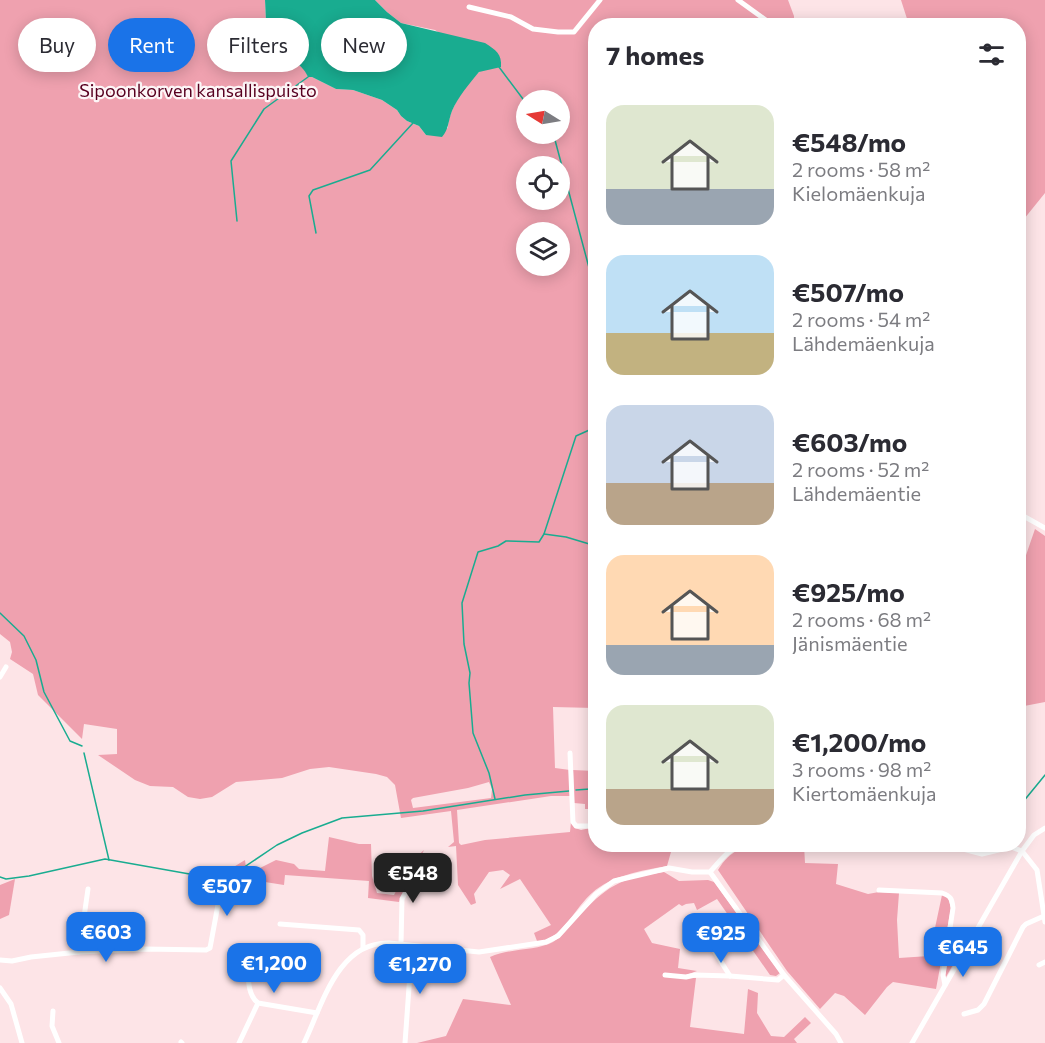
<!DOCTYPE html>
<html lang="en">
<head>
<meta charset="utf-8">
<style>
  :root { --surface:#fff; --page:#f2f2f3; --text:#2b2b33; --muted:#7c7c81; --accent:#1a73e8 }
  body { margin:0; font-family:Commissioner,sans-serif; background:var(--page); color:var(--text); height:100vh; display:flex; flex-direction:column; font-size:22px; white-space:nowrap }
  * { box-sizing:border-box; margin:0 }
  p { font-size:20px; color:var(--muted) }
  .icon { flex:none; width:33px; height:33px; fill:none; stroke:currentColor; stroke-width:2; stroke-linecap:round; stroke-linejoin:round }
  .map { position:relative; flex:1; overflow:hidden }
  .sheet { position:absolute; left:588px; top:18px; width:438px; height:834px; display:flex; flex-direction:column; background:var(--surface); border-radius:24px; box-shadow:0 3px 15px #0003 }
  .sheet>* { flex:none }
  .top-card { position:absolute; left:18px; top:18px; width:480px; height:54px; display:flex; gap:12px }
  .needle { width:39px; rotate:281deg }
  .buttons { position:absolute; left:516px; top:90px; display:grid; gap:12px }
  .buttons a { display:grid; place-items:center; width:54px; height:54px; border-radius:50%; background:var(--surface); box-shadow:0 3px 15px #0003; font-size:30px }
  .price { position:absolute; translate:-50% -51px; padding:0 14px; border-radius:12px; background:var(--accent); color:#fff; font-size:20px; line-height:39px; filter:drop-shadow(0 2px 3px #0008) }
  .price::after { content:''; position:absolute; left:50%; top:36px; width:18px; height:14px; margin-left:-9px; background:inherit; clip-path:polygon(0 0,100% 0,50% 100%) }
  .price.selected { background:#222; color:#fff }
  ul { padding:0; list-style:none }
  li { display:flex; align-items:center; gap:18px; height:150px; padding:0 18px }
  li span { display:grid; place-items:center; flex:none; width:168px; height:120px; border-radius:18px; color:#555 }
  li>.icon { margin-inline-start:auto }
  span .icon { width:72px; height:72px; fill:#fffc; stroke-width:1 }
  li b { font-size:26px }
  h2 { display:flex; justify-content:space-between; align-items:center; height:72px; padding:0 18px; font-size:26px }
  .pill { padding:0 21px; border-radius:27px; background:var(--surface); box-shadow:0 3px 15px #0003; font-size:21px; line-height:54px }
  .pill.selected { background:var(--accent); color:#fff }
  .map>svg:first-child { display:block }
</style>
</head>
<body>
<div class="map">
<svg width="1045" height="1043" viewBox="0 0 1045 1043">
  <rect width="100%" height="100%" fill="#fde4e7"/>
  <g fill="#efa1af" fill-rule="evenodd">
    <path d="M0,0H265L266,22L273,41L277,42L279,47L305,70L308,77H312L336,89L353,90L382,100L397,110L401,116L407,121L419,126L426,135L448,128C448,111 465,85 478,73C481,70 486,69 491,68L435,30L401,23L387,12L375,0H788L794,16V25L596,26L595,708L553,707L555,768L570,770L571,796H551L457,810L459,843L461,845L485,840L570,832L571,822L575,828L581,830L595,827L596,844L673,845L667,866C641,871 612,875 592,893C576,906 560,943 537,941L534,933L551,925L520,879L500,889L510,875L503,870L489,872L474,894L476,903L471,905L458,885L456,846L448,847L454,842L451,811L401,818L395,785L387,777L376,774L329,767L310,769L282,778L236,782L212,797L200,799L188,797L173,787L150,786L135,780L98,755L117,754V729L84,724L82,739L38,695L33,674L10,659L12,652L10,642L0,634ZM526,100H560V134H526ZM526,166H560V200H526ZM526,232H560V266H526ZM489,782L492,789L491,798L413,808L411,800L413,798L468,788Z"/>
    <polygon points="901,0 1045,0 1045,193 1024,219 1018,214 1018,26 909,25"/>
    <polygon points="1035,529 1045,536 1045,702 1019,707 1019,564 1024,561"/>
    <polygon points="573,770 595,771 595,809 585,809 585,804 574,803"/>
    <path d="M329,837L359,844H371L372,876L377,893L394,895C403,879 409,862 424,850L399,902L368,898L369,881L285,875L284,885L247,879L233,880L223,888L221,882L214,879L245,860L246,868L258,869L276,860L294,864L299,869L325,871Z"/>
    <path d="M766,844L804,845L805,863L838,864L836,884L868,894L879,892L899,893L897,920L899,958L929,956L942,895L948,897L951,908L936,989L893,982L887,987L865,1015L844,996L835,993L820,1009L787,971L718,870C732,848 742,848 766,844Z"/>
    <path d="M664,872L679,881L708,880L714,882L780,973L776,976L770,975L717,899L697,910L694,903L686,904L682,906L679,904L644,929L652,943L680,949L678,968L697,971L686,975L685,978H696L690,1027L744,1034L748,989L758,993L757,1013L771,1036L784,1037L805,1017L811,1023L794,1039L797,1043H417L446,1036L463,999L511,1005L490,957C510,948 536,951 553,942C562,937 569,926 576,919C607,886 619,878 664,872Z"/>
    <polygon points="15,879 9,915 0,919 0,885"/>
    <polygon points="972,931 946,977 945,977 952,934"/>
  </g>
  <path fill="#19ac90" d="M265,0H375L387,12L401,23L485,43C496,50 502,54 501,67L479,72C469,84 458,97 452,111C448,121 449,129 442,137L426,135L419,126L407,121L401,116L397,110L382,100L353,90L336,89L312,77H308C302,61 282,58 277,42H273L266,22Z"/>
  <g fill="none" stroke-linecap="round" stroke-linejoin="round">
    <g stroke="#19ac90" stroke-width="1.5">
      <polyline points="499,67 526,103"/>
      <polyline points="550,134 555,140 596,294"/>
      <polyline points="237,221 231,161 264,109 308,77"/>
      <polyline points="316,233 309,196 313,190 370,170 413,123"/>
      <polyline points="544,534 566,537 596,546"/>
      <polyline points="0,613 24,636 36,660 44,692 70,741 82,746"/>
      <polyline points="84,753 109,860"/>
      <polyline points="576,790 590,789 596,785"/>
      <polyline points="495,799 489,773 473,733 469,683 470,673 464,644 462,603 478,552 498,546 506,541 539,542 544,534 576,436 596,427"/>
      <polyline points="1018,808 1045,775"/>
      <polyline points="0,877 6,879 29,876 105,859 212,878 228,878 277,845 302,833 342,818 423,811 525,795 569,791"/>
    </g>
    <g stroke="#fff" stroke-width="5">
      <polyline points="738,0 774,26"/>
      <polyline points="469,7 511,17 533,29 558,32 574,32 600,0"/>
      <polyline points="1018,513 1045,528"/>
      <polyline points="0,677 6,667"/>
      <polyline points="570,753 573,822 576,826 596,826"/>
      <polyline points="944,844 982,854 1011,847 1022,851"/>
      <polyline points="1022,851 1037,870 1045,922"/>
      <polyline points="710,872 784,975 836,1034 841,1043"/>
      <path d="M879,890L942,893C951,896 952,899 953,908L943,975L945,985"/>
      <polyline points="696,922 730,976"/>
      <polyline points="280,924 359,930 363,935 363,948"/>
      <polyline points="401,944 402,899 422,862 428,859"/>
      <polyline points="79,952 88,889"/>
      <path d="M247,959C249,974 246,994 258,1003L317,1013"/>
      <polyline points="0,960 12,961 31,957 79,952 144,949 206,950 210,948 222,883"/>
      <polyline points="1039,965 1045,962"/>
      <polyline points="665,975 686,977 695,975 730,976 778,980 784,975"/>
      <polyline points="0,988 11,1004 22,1043"/>
      <polyline points="53,1011 52,1026 59,1043"/>
      <polyline points="964,1014 978,1010 984,1004 1023,927 1026,924 1044,916"/>
      <polyline points="181,1042 182,1043"/>
      <polyline points="239,1043 258,1003"/>
      <path d="M304,1043C322,1006 337,942 389,943L479,952L546,942L558,936L596,894L614,881L669,868L692,872H710C720,861 729,848 744,844"/>
      <polyline points="405,1043 412,946"/>
      <polyline points="912,1043 1022,851 1034,835 1045,828"/>
    </g>
  </g>
  <g text-anchor="middle" dominant-baseline="central" stroke-width="4.5" stroke-linejoin="round" paint-order="stroke">
    <g font-size="18" fill="#580020" stroke="#fdf6f7">
      <text x="198" y="90">Sipoonkorven kansallispuisto</text>
    </g>
  </g>
</svg>
<div class="buttons">
<a><svg class="needle" viewBox="-14 -14 28 28"><path d="M0-13l5 13h-10z" fill="#e53935"/><path d="M0 13l5-13h-10z" fill="#7c7c81"/></svg></a>
<a><svg class="icon" aria-label="locate" viewBox="0 0 24 24"><circle cx="12" cy="12" r="6"/><path d="M12 2v4M12 18v4M2 12h4M18 12h4"/></svg></a>
<a><svg class="icon" aria-label="layers" viewBox="0 0 24 24"><path d="M12 4l9 5-9 5-9-5zM3 14l9 5 9-5"/></svg></a>
</div>
<b class="price selected" style="left:413px;top:904px">€548</b>
<b class="price" style="left:227px;top:917px">€507</b>
<b class="price" style="left:106px;top:963px">€603</b>
<b class="price" style="left:721px;top:964px">€925</b>
<b class="price" style="left:963px;top:978px">€645</b>
<b class="price" style="left:274px;top:994px">€1,200</b>
<b class="price" style="left:420px;top:995px">€1,270</b>
<div class="top-card">
<a class="pill">Buy</a>
<a class="pill selected">Rent</a>
<a class="pill">Filters</a>
<a class="pill">New</a>
</div>
<section class="sheet">
<h2>7 homes<svg class="icon" aria-label="filters" viewBox="0 0 24 24"><path d="M4 7h16M4 17h16"/><circle cx="9" cy="7" r="2"/><circle cx="15" cy="17" r="2"/></svg></h2>
<ul>
<li><span style="background:linear-gradient(#dfe7d0 70%,#9aa5b1 0)"><svg class="icon" aria-label="home" viewBox="0 0 24 24"><path d="M3 11l9-7 9 7M6 9v11h12V9"/></svg></span><div><b>€548/mo</b><p>2 rooms · 58 m²</p><p>Kielomäenkuja</p></div></li>
<li><span style="background:linear-gradient(#bfe0f5 65%,#c2b280 0)"><svg class="icon" aria-label="home" viewBox="0 0 24 24"><path d="M3 11l9-7 9 7M6 9v11h12V9"/></svg></span><div><b>€507/mo</b><p>2 rooms · 54 m²</p><p>Lähdemäenkuja</p></div></li>
<li><span style="background:linear-gradient(#c9d6e8 65%,#b9a48a 0)"><svg class="icon" aria-label="home" viewBox="0 0 24 24"><path d="M3 11l9-7 9 7M6 9v11h12V9"/></svg></span><div><b>€603/mo</b><p>2 rooms · 52 m²</p><p>Lähdemäentie</p></div></li>
<li><span style="background:linear-gradient(#ffd9b3 75%,#9aa5b1 0)"><svg class="icon" aria-label="home" viewBox="0 0 24 24"><path d="M3 11l9-7 9 7M6 9v11h12V9"/></svg></span><div><b>€925/mo</b><p>2 rooms · 68 m²</p><p>Jänismäentie</p></div></li>
<li><span style="background:linear-gradient(#dfe7d0 70%,#b9a48a 0)"><svg class="icon" aria-label="home" viewBox="0 0 24 24"><path d="M3 11l9-7 9 7M6 9v11h12V9"/></svg></span><div><b>€1,200/mo</b><p>3 rooms · 98 m²</p><p>Kiertomäenkuja</p></div></li>
</ul>
</section>
</div>
</body>
</html>
